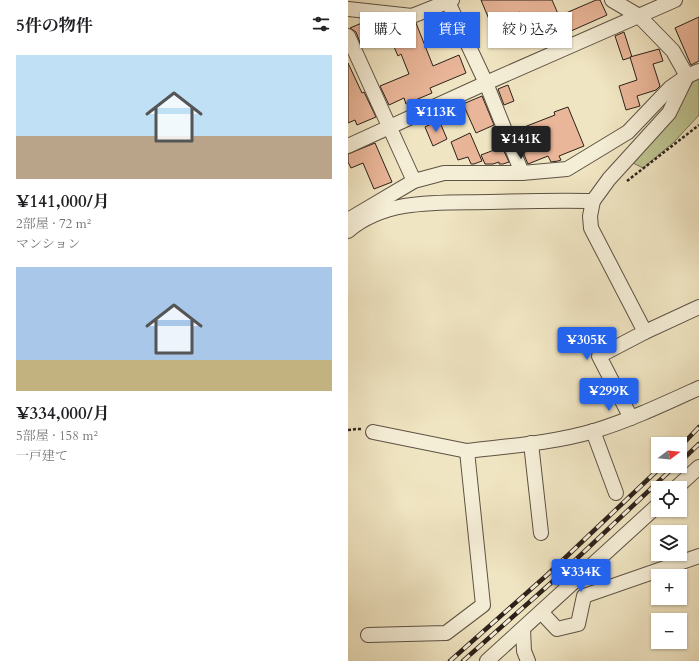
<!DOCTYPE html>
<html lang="ja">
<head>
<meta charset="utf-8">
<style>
  :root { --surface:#fff; --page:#f2f2f2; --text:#202124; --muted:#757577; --accent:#2563eb }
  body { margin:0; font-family:Cardo,"Noto Serif JP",serif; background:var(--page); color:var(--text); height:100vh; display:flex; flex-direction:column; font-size:15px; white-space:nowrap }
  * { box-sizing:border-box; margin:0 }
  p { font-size:13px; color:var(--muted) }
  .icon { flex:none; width:22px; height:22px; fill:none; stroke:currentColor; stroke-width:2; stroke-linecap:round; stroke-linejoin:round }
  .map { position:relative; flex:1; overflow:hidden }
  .side { display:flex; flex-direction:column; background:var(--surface); width:348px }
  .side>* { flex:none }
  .banner { position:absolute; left:12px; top:12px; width:279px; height:36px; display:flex; gap:8px }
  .needle { width:26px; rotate:74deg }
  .fabs { position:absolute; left:303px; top:437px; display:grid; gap:8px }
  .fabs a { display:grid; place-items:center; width:36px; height:36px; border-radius:0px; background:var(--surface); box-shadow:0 1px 3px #0004; font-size:20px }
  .price { position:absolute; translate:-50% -34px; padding:0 9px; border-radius:4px; background:var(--accent); color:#fff; font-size:13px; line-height:26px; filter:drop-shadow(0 1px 2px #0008) }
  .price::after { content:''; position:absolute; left:50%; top:24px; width:12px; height:9px; margin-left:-6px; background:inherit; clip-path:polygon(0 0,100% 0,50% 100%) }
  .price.current { background:#222; color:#fff }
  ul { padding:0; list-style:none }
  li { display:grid; align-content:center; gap:8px; height:212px; padding:0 16px }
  li span { display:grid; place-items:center; height:124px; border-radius:0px; color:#555 }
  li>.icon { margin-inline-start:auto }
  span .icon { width:72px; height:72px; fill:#fffc; stroke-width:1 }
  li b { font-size:17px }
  h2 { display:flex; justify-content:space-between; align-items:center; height:48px; padding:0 16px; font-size:17px }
  .chip { padding:0 14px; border-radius:0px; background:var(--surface); box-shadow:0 1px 3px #0004; font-size:14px; line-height:36px }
  .chip.current { background:var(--accent); color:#fff }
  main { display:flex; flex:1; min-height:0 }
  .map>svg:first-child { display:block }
</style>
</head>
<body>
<main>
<section class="side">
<h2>5件の物件<svg class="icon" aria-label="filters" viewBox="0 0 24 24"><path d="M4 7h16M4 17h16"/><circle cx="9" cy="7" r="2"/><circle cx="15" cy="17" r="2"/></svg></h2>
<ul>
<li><span style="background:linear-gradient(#bfe0f5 65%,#b9a48a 0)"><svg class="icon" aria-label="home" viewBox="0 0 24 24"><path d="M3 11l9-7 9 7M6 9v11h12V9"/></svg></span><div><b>¥141,000/月</b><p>2部屋 · 72 m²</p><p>マンション</p></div></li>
<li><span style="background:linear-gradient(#a9c7e8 75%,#c2b280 0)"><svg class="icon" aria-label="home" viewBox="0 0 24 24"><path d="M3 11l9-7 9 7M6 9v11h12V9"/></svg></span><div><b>¥334,000/月</b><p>5部屋 · 158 m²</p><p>一戸建て</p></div></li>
</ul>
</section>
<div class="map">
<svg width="351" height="661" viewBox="0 0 351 661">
  <rect width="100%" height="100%" fill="#f0e5c2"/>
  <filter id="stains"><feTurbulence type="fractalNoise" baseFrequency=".005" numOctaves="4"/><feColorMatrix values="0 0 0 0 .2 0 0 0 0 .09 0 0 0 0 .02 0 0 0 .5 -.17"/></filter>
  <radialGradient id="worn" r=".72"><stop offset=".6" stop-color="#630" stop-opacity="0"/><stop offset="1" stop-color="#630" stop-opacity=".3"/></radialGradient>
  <polygon fill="#bdc390" stroke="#747255" points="351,78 351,115 326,142 295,168 283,162 323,120 346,80"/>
  <g fill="#eab699" stroke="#2c211a">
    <polygon points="133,0 204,0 211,16 248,0 252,0 259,15 187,47 172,12 143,24"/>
    <polygon points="351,17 351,61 343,65 327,28"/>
    <polygon points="21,20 32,21 37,32 12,43 8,32 2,28"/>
    <polygon points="68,23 85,66 111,55 118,73 82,88 84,93 58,104 56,98 41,105 32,86 61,74 53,54 50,56 40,33 61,24"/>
    <polygon points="276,32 284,57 275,60 267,36"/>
    <polygon points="311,49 315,61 305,64 312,86 308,90 289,96 292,106 278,110 271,86 289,80 282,57"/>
    <polygon points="0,63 14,93 16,92 28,117 9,125 7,120 0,123"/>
    <polygon points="160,85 166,101 156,105 150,89"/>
    <polygon points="134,96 146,125 128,133 115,104"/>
    <polygon points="220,107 236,146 211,156 213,160 210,161 203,162 200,156 180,164 166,131 207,115 206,112"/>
    <polygon points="91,120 99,139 85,146 77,127"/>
    <polygon points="122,133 134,161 126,164 123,164 120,157 110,160 103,142"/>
    <polygon points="27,143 44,182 26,189 15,163 3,168 0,162 0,154"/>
    <polygon points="154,147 161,162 155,164 151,164 151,162 145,164 137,164 133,155"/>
  </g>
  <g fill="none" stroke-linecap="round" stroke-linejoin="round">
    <g stroke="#5d5244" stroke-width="16">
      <g id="minor">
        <polyline points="264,0 291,16 325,51 339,76 321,113 261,179 245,201 242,216 243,228 297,332 351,307"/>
        <polyline points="100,2 138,83 174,173"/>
        <polyline points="0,9 64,16 104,0"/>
        <polyline points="0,36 66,181"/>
        <polyline points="0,146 138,83 327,0"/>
        <polyline points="0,220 66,181 96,173 174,173 219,169 280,132 322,88 339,76 351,71"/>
        <path d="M0,231C38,198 93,203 141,202C175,201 210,200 245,201"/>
        <polyline points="283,418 251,356 297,332"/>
        <polyline points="245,431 268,493"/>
        <polyline points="25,432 119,451"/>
        <polyline points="183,443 193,533"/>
        <polyline points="328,488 351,467"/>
        <polyline points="193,612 209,629 230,624 236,596 351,556"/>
        <polyline points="175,629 176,651 180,661"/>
        <path d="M20,635L98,633L135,605L119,451C161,446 205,443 246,431C282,420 316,404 351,388"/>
        <polyline points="139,661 310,505"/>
      </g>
    </g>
    <g stroke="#2c211a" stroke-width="2.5" stroke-dasharray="3 2" stroke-linecap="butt">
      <polyline points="279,181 351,125"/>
      <polyline points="0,430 9,429 13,429"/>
    </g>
    <use href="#minor" stroke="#f5eed7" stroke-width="14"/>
    <g stroke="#2c211a" stroke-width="4.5">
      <g id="rail">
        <polyline points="332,447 351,427"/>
        <polyline points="332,462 351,444"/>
        <polyline points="102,661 199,575 314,466"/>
        <polyline points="115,661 204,582 327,466"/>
      </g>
    </g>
    <use href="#rail" stroke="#f5eed7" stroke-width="3" stroke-dasharray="9" stroke-linecap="butt"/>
  </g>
  <rect width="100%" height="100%" filter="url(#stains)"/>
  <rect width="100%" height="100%" fill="url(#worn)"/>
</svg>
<div class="fabs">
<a><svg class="needle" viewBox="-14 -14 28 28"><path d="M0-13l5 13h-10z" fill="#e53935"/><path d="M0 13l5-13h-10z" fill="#757577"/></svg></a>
<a><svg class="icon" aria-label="locate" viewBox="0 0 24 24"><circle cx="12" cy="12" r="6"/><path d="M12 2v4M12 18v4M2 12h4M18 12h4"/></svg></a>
<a><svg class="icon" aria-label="layers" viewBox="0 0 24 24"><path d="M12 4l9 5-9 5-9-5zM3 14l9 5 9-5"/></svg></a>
<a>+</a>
<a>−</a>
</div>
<b class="price" style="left:88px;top:133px">¥113K</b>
<b class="price current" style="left:173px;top:160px">¥141K</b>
<b class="price" style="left:239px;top:361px">¥305K</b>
<b class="price" style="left:261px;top:412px">¥299K</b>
<b class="price" style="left:233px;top:593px">¥334K</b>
<div class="banner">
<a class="chip">購入</a>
<a class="chip current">賃貸</a>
<a class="chip">絞り込み</a>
</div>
</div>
</main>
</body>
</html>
